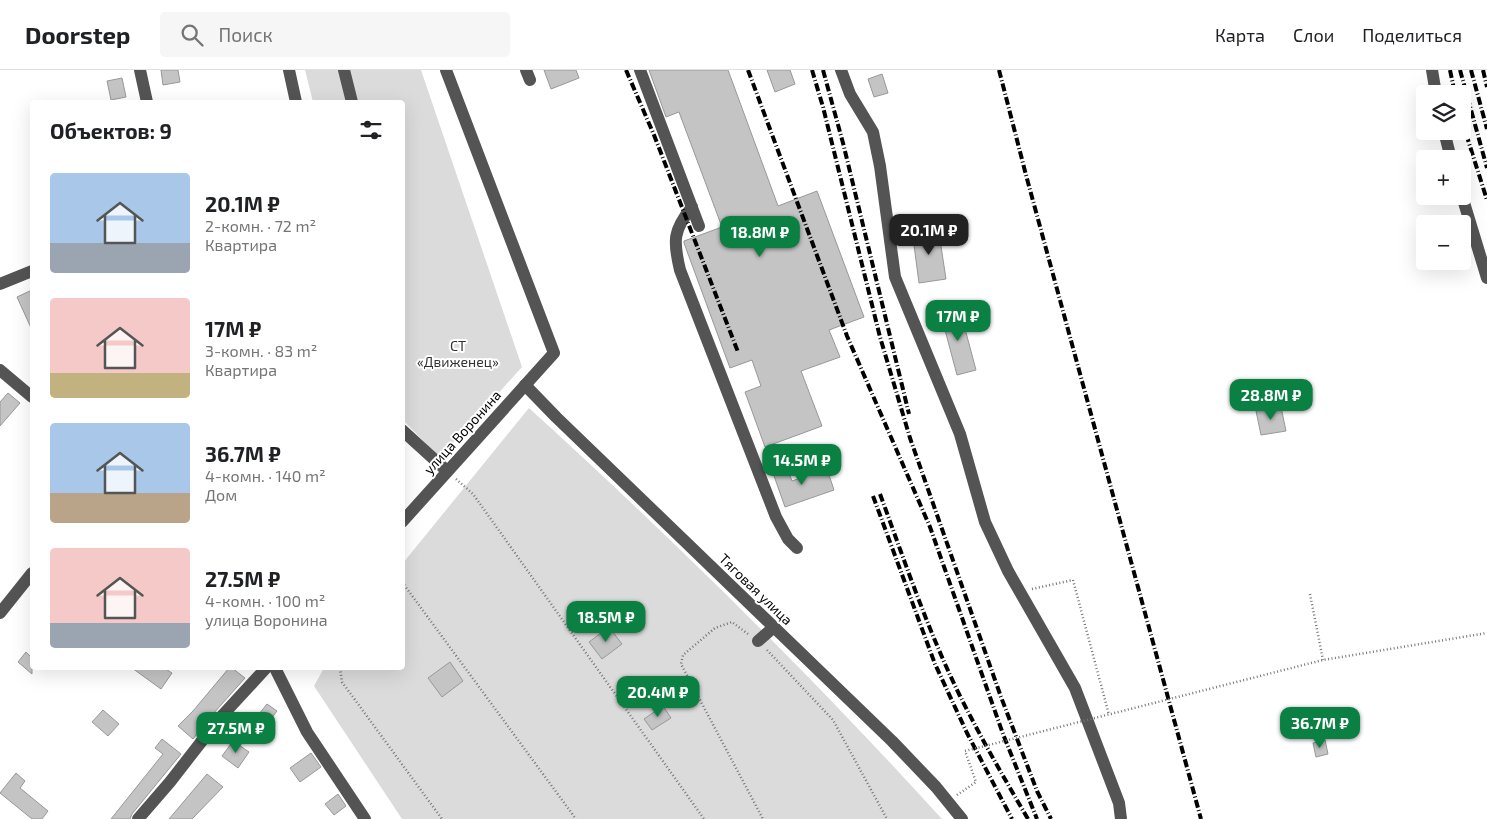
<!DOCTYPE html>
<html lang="ru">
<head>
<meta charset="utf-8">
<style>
  :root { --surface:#fff; --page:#f6f6f6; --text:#202124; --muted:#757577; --line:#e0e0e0; --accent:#0b8043 }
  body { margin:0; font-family:"Exo 2",sans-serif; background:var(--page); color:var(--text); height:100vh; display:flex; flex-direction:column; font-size:19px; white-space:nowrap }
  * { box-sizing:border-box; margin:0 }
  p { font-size:16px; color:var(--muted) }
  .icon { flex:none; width:28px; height:28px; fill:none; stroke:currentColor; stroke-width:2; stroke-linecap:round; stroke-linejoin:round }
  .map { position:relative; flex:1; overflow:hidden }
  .details { position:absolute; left:30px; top:30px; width:375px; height:570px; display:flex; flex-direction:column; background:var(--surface); border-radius:5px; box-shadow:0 5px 20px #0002 }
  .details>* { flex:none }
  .buttons { position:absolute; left:1416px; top:15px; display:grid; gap:10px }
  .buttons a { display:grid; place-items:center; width:55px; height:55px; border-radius:5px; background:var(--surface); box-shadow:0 5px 20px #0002; font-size:25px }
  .price { position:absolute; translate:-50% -42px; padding:0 11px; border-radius:10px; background:var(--accent); color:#fff; font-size:16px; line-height:32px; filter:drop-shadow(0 1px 2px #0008) }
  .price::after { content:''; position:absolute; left:50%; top:30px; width:15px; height:11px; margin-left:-8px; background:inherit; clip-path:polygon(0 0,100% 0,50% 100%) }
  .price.current { background:#222; color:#fff }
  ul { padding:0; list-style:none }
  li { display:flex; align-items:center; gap:15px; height:125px; padding:0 20px }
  li span { display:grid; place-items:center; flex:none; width:140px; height:100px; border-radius:5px; color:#555 }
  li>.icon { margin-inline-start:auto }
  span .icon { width:60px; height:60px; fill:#fffc; stroke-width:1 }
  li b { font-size:21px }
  h2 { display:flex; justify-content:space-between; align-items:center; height:60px; padding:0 20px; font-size:21px }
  header { display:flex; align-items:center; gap:30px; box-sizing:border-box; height:70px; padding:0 25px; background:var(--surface); border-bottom:1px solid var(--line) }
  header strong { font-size:24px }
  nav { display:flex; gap:28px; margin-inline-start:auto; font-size:18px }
  .search { width:350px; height:45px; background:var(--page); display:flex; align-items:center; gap:12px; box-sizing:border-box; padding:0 18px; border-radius:5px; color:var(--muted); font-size:19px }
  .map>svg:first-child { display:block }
</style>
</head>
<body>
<header>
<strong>Doorstep</strong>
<div class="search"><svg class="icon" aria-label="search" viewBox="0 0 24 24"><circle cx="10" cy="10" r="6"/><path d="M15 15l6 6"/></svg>Поиск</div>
<nav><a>Карта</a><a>Слои</a><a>Поделиться</a></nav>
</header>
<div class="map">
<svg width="1487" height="749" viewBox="0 0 1487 749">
  <rect width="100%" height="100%" fill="#fff"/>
  <g fill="#dbdbdb">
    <polygon points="305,0 421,0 522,297 440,388 403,350 402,32 313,32"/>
    <path d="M529,338C673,469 811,605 942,749H402L314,616L324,598H402L403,493Z"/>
  </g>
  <g fill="#c4c4c4" stroke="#989898">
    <polygon points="161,0 178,0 180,12 163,15"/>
    <polygon points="544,0 576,0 579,8 551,19"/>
    <polygon points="649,0 728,0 778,136 817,121 864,247 829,260 840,287 801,301 822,356 765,377 745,322 761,316 752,290 730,298 684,173 684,171 722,157 679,42 666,47"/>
    <polygon points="767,0 790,0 795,14 775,22"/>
    <polygon points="882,4 888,23 874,27 868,9"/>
    <polygon points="122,8 126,27 111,30 107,11"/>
    <polygon points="930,157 931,164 939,163 946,209 919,213 912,160"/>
    <polygon points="32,220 32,260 17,227"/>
    <polygon points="960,240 976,300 957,305 941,245"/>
    <polygon points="8,323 20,333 0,356 0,332"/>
    <polygon points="1281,337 1286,361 1261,365 1256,341"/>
    <polygon points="787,398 792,411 827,399 834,420 785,437 773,403"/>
    <polygon points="609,557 622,574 602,589 589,572"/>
    <polygon points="26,582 32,588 32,604 18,592"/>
    <polygon points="450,592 463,611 442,627 428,608"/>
    <polygon points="132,598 164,598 172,603 161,619"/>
    <polygon points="229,598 232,598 245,608 213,644 193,669 178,656 193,641"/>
    <polygon points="267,634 277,641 261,662 251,654"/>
    <polygon points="663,636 671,648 652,660 644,649"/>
    <polygon points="103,640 119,654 108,666 92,652"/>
    <polygon points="162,669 181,684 132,744 130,749 111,749 163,684 155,678"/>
    <polygon points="1325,670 1328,684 1316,687 1313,673"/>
    <polygon points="233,671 249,682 238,698 222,686"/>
    <polygon points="311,683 321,697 300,712 290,698"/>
    <polygon points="16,703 25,711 20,718 48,741 42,749 32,749 0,723"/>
    <polygon points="207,704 223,717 192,749 169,749"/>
    <polygon points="338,724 346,736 334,745 325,734"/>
  </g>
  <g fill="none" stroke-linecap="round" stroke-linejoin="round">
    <g stroke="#767676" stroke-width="2.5" stroke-dasharray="1 2.5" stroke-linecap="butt">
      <polyline points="456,409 473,424 704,749"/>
      <polyline points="402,512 576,749"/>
      <polyline points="1032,519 1073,510 1109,645"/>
      <polyline points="1310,524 1323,590"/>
      <polyline points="748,564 732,552 715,558 683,585 681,594 763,749"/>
      <polyline points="767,580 833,650 887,749"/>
      <polyline points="340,598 342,612 442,749"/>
      <polyline points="957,725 976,712 965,681"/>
    </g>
    <g stroke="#545454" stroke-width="12">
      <polyline points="140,0 147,32"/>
      <polyline points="289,0 296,32"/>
      <polyline points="344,0 352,32"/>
      <polyline points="526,0 530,10"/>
      <polyline points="640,0 699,156"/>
      <polyline points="841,0 850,24 873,62 880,96 895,207 960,364 985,452 1008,501 1075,618 1119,733 1121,749"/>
      <polyline points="1432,0 1436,24"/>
      <polyline points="1444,61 1451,89"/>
      <polyline points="1462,126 1487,208"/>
      <path d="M692,137C673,160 673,171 680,200L776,447L788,469L797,478"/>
      <polyline points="0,214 32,201"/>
      <polyline points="0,300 32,327"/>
      <polyline points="525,315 556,347 892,671 936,717 962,749"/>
      <polyline points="402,360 447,401"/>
      <polyline points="402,452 554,283 446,0"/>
      <polyline points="0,543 32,503"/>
      <polyline points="758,571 774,557"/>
      <polyline points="275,598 307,662 365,749"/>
      <polyline points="138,749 170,712 219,649 266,598"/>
    </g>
    <g stroke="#000" stroke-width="4" stroke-dasharray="8 2.5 1 2.5" stroke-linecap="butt">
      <polyline points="626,0 654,65 738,282"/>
      <polyline points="748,0 847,266 930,457 1003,664 1037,749"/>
      <polyline points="812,0 823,37 880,267 910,368 1001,627 1037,721 1051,749"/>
      <polyline points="823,0 843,73 909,344"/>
      <polyline points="999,0 1026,105 1201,749"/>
      <polyline points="1450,0 1455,24"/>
      <polyline points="1460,0 1487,98"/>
      <polyline points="1471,0 1487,59"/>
      <polyline points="1483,0 1487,17"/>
      <polyline points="1462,51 1487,130"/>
      <path d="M880,424C905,492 928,561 960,626C981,668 1004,708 1028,749"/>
      <polyline points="873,426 935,594 967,663 1012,749"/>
    </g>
    <polyline stroke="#767676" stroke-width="2.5" stroke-dasharray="1 2.5" stroke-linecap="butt" points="965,681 1323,590 1487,563"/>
  </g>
  <g text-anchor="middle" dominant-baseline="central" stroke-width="4" stroke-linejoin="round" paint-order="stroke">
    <g font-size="14" fill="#323232" stroke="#fff">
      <text x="458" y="275">СТ<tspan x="458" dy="16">«Движенец»</tspan></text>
    </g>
    <g font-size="14" fill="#000" stroke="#fff">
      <text transform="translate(462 362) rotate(-48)">улица Воронина</text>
      <text transform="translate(756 519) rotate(44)">Тяговая улица</text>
    </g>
  </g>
</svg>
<div class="buttons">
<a><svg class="icon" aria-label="layers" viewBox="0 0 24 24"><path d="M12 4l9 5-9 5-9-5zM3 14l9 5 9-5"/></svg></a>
<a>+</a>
<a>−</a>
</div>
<b class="price current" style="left:929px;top:186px">20.1M ₽</b>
<b class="price" style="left:760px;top:188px">18.8M ₽</b>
<b class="price" style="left:958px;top:272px">17M ₽</b>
<b class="price" style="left:1271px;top:351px">28.8M ₽</b>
<b class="price" style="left:802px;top:416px">14.5M ₽</b>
<b class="price" style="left:606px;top:573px">18.5M ₽</b>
<b class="price" style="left:658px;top:648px">20.4M ₽</b>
<b class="price" style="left:1320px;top:679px">36.7M ₽</b>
<b class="price" style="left:236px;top:684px">27.5M ₽</b>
<section class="details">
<h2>Объектов: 9<svg class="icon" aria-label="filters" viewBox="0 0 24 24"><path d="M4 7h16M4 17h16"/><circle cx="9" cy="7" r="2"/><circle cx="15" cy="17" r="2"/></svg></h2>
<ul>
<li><span style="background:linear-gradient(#a9c7e8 70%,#9aa5b1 0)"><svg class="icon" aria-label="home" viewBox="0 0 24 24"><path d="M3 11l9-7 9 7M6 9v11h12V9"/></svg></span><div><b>20.1M ₽</b><p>2-комн. · 72 m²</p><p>Квартира</p></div></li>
<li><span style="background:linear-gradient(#f6c9c9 75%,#c2b280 0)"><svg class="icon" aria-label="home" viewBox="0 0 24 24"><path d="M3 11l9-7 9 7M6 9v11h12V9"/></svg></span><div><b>17M ₽</b><p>3-комн. · 83 m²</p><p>Квартира</p></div></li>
<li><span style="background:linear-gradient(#a9c7e8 70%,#b9a48a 0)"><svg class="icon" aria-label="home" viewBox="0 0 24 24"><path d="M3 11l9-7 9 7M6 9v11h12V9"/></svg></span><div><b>36.7M ₽</b><p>4-комн. · 140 m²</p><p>Дом</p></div></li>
<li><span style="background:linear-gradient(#f6c9c9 75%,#9aa5b1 0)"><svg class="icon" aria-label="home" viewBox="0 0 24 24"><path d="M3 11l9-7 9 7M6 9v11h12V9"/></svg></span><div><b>27.5M ₽</b><p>4-комн. · 100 m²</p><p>улица Воронина</p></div></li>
</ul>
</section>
</div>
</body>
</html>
